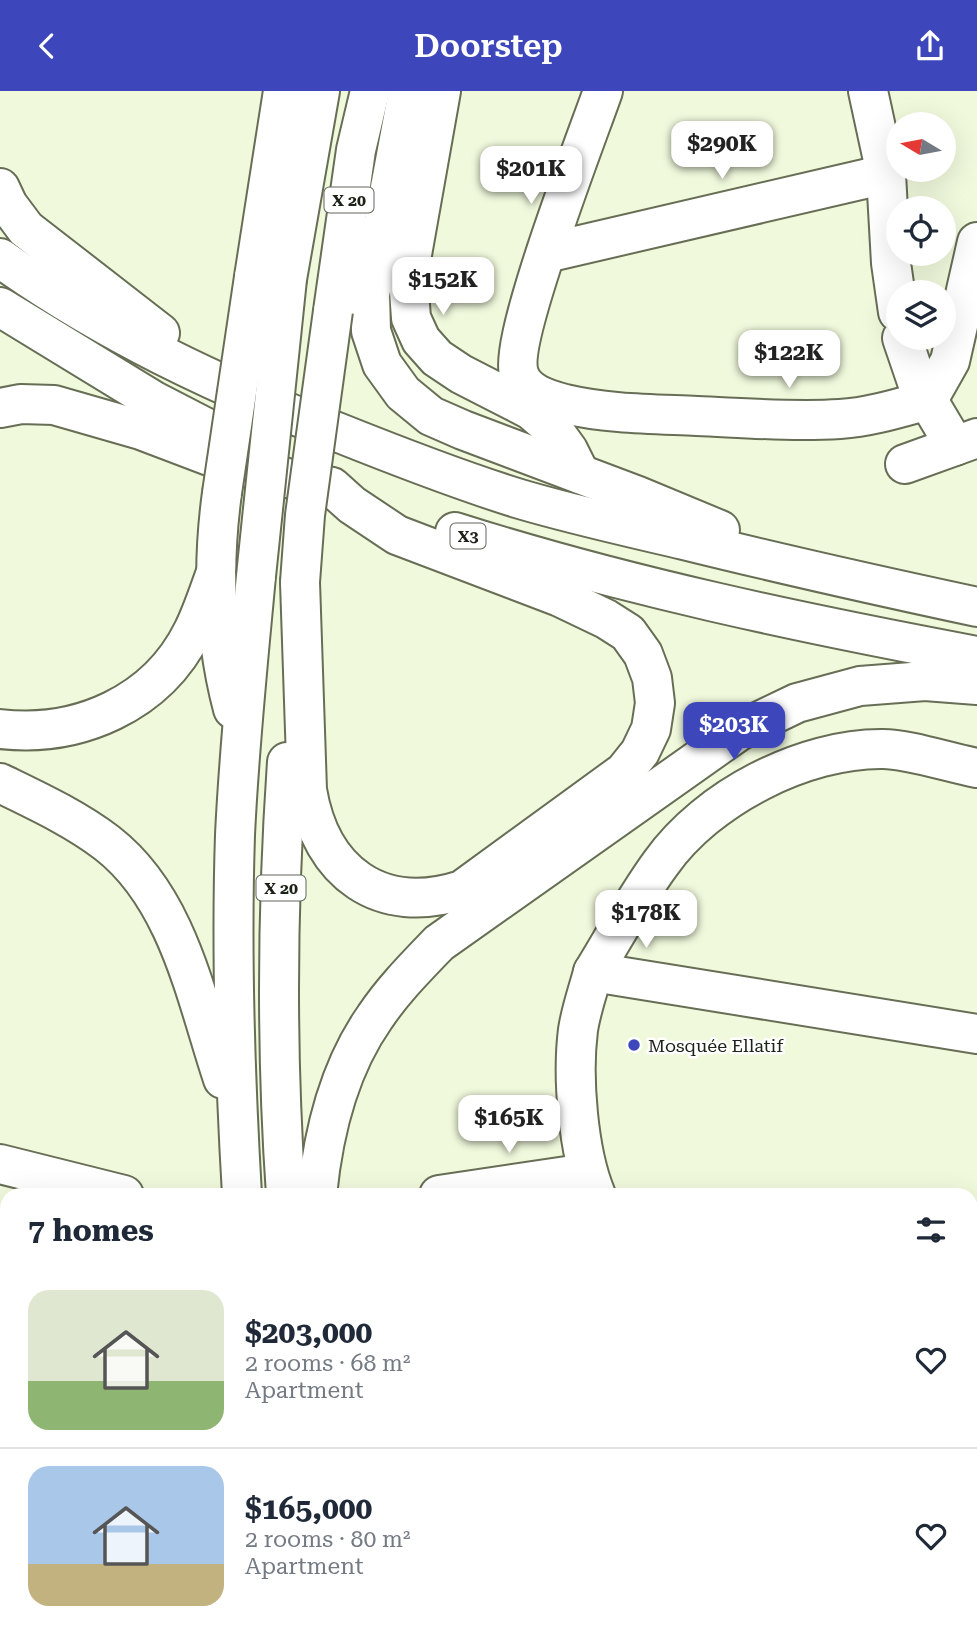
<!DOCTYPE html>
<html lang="en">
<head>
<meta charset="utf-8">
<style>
  :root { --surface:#fff; --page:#f6f6f7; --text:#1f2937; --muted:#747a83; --line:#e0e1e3; --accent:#3d47bb }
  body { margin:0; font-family:"Roboto Serif",serif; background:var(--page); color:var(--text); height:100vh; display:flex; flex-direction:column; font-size:26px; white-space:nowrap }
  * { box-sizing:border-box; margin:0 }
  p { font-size:23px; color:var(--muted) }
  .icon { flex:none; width:38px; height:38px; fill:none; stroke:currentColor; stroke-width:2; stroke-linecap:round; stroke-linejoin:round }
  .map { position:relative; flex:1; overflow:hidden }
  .details { position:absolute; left:0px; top:1097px; width:978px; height:450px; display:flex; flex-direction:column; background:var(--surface); border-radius:21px 21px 0 0; box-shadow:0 7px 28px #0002 }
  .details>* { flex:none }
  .needle { width:46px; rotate:280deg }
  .controls { position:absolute; left:886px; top:21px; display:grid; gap:14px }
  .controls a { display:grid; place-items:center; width:70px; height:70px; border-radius:50%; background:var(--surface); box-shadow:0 7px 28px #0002; font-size:35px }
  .price { position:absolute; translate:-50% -60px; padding:0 16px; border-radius:14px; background:#fff; color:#222; font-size:23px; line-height:46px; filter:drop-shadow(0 2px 4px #0008) }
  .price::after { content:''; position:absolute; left:50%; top:42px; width:21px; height:16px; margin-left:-10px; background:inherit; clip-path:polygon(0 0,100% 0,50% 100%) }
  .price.active { background:var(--accent); color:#fff }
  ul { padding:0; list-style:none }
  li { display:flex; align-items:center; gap:21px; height:175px; padding:0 28px }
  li+li { border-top:2px solid var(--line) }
  li span { display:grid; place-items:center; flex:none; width:196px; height:140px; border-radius:21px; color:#555 }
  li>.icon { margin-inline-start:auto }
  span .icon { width:84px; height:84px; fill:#fffc; stroke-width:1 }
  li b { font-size:30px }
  h2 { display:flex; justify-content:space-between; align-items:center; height:84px; padding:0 28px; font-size:30px }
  header { display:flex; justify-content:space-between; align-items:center; height:91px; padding:0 28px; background:var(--accent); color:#fff; font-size:32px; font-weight:600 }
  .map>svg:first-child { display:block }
</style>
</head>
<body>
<header><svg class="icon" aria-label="back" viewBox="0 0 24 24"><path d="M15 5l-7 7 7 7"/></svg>Doorstep<svg class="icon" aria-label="share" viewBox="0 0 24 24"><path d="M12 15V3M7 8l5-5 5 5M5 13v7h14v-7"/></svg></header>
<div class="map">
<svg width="977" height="1546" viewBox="0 0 977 1546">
  <rect width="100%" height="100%" fill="#f0f9dc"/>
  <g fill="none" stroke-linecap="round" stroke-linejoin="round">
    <g stroke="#666e55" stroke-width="42">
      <g id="minor">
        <polyline points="441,0 408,186 411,227 421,249 437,267 461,283 531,319 552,337 568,359 580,383"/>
        <path d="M603,0C587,46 508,248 519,283C525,302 547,308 565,313C607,323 654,323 697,325C744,327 793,331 840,328C870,326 899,317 928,309L950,270L977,151"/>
        <polyline points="886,83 891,172 898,221"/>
        <polyline points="546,162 886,83 868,0"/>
        <polyline points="902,247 917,291 955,355"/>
        <polyline points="905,373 977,347"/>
        <path d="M593,881C615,845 636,806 661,772C707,707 804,657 883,658C908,658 950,672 977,677"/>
        <polyline points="0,1073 124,1104"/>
        <polyline points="439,1104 587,1082"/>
        <path d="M596,1104C578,1061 572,986 578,939C581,919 588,900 593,881L977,943"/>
        <polyline points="971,1170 977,1167"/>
        <polyline points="971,1325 977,1323"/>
        <polyline points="0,1424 7,1425"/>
        <polyline points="178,1540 179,1546"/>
        <polyline points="439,1540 440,1546"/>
        <polyline points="536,1540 540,1546"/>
        <polyline points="827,1540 830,1546"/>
      </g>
    </g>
    <g stroke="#666e55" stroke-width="42">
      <g id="highway">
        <polyline points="408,0 370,204 371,240 382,273 403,302 431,325 463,339 638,405 720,439"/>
        <polyline points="0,97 8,114 26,138 160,242"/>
        <path d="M0,167C104,241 218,295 337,341C397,365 458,389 520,408C574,424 629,436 684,449C781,473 879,495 977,516"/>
        <polyline points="254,186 283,0"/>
        <polyline points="287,188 320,0"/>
        <polyline points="0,216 154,310 247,358"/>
        <polyline points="333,220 356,59 370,0"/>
        <path d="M0,317L21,313L54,314L141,339L220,369L295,389L332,396L352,414L397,444L560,506L606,528L628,542L643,563L652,587L655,612L651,638L640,661L624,681L462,799C380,825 321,782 307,699L300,491"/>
        <path d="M222,402C212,475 214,546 233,618"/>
        <path d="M455,441C625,495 801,532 977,565"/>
        <path d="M0,638C78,647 157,613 193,540C202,522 208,503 215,484"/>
        <path d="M0,692C37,710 74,727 107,752C178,807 196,907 223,988"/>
        <path d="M242,1104C235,984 231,864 235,744C239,657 248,571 256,485"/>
        <path d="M286,1104C276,960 277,816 287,671"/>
        <path d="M317,1104C323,1043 339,977 375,926C393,899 416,876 439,852L739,640L797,612L860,595L925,590L977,594"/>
        <polyline points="274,1540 275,1546"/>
        <polyline points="325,1540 325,1546"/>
      </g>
    </g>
    <use href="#minor" stroke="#fff" stroke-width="38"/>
    <use href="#highway" stroke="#fff" stroke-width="38"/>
    <g stroke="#666e55" stroke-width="42" stroke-linecap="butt">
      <g id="highway-bridge">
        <polyline points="222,402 254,186"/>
        <polyline points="256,485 287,188"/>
        <polyline points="300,491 305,424 333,220"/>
      </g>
    </g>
    <use href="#highway-bridge" stroke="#fff" stroke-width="38"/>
  </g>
  <circle fill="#3d47bb" stroke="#fff" stroke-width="2.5" cx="634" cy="954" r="7"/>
  <g text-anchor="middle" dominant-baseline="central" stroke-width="5" stroke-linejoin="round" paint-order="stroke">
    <g fill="#fff" stroke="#62645d" stroke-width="2">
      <rect x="324.5" y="96.5" width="49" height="25" rx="5"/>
      <rect x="450.5" y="432.5" width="35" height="25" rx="5"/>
      <rect x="256.5" y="784.5" width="49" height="25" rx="5"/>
    </g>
    <g font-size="16" font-weight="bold" fill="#1e2117">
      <text x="349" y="109">X 20</text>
      <text x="468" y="445">X3</text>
      <text x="281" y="797">X 20</text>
    </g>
    <g font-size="18" fill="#1e2117" stroke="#fff" text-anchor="start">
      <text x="648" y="954">Mosquée Ellatif</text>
    </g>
  </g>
</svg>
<div class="controls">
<a><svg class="needle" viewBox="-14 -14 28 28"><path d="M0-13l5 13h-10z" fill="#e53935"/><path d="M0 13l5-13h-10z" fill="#747a83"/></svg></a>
<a><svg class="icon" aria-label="locate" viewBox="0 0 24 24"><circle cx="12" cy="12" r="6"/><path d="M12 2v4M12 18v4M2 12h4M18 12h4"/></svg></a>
<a><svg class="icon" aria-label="layers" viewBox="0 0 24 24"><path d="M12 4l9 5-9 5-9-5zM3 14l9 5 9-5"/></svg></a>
</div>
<b class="price" style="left:722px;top:90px">$290K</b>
<b class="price" style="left:531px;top:115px">$201K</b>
<b class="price" style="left:443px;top:226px">$152K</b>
<b class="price" style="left:789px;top:299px">$122K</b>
<b class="price active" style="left:734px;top:671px">$203K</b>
<b class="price" style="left:646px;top:859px">$178K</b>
<b class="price" style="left:509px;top:1064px">$165K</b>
<section class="details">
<h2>7 homes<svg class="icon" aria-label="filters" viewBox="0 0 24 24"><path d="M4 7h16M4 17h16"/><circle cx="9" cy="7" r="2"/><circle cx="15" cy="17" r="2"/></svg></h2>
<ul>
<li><span style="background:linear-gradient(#dfe7d0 65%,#8fb573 0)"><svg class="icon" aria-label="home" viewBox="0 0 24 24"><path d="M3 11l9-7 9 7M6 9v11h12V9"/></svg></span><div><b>$203,000</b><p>2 rooms · 68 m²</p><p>Apartment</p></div><svg class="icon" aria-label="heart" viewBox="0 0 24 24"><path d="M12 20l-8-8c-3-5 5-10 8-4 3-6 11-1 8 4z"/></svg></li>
<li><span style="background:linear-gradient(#a9c7e8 70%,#c2b280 0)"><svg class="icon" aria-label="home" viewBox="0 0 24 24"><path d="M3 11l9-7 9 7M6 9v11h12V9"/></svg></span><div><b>$165,000</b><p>2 rooms · 80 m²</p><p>Apartment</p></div><svg class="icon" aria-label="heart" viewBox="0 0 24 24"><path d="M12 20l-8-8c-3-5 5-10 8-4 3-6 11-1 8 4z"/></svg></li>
</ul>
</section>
</div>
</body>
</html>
